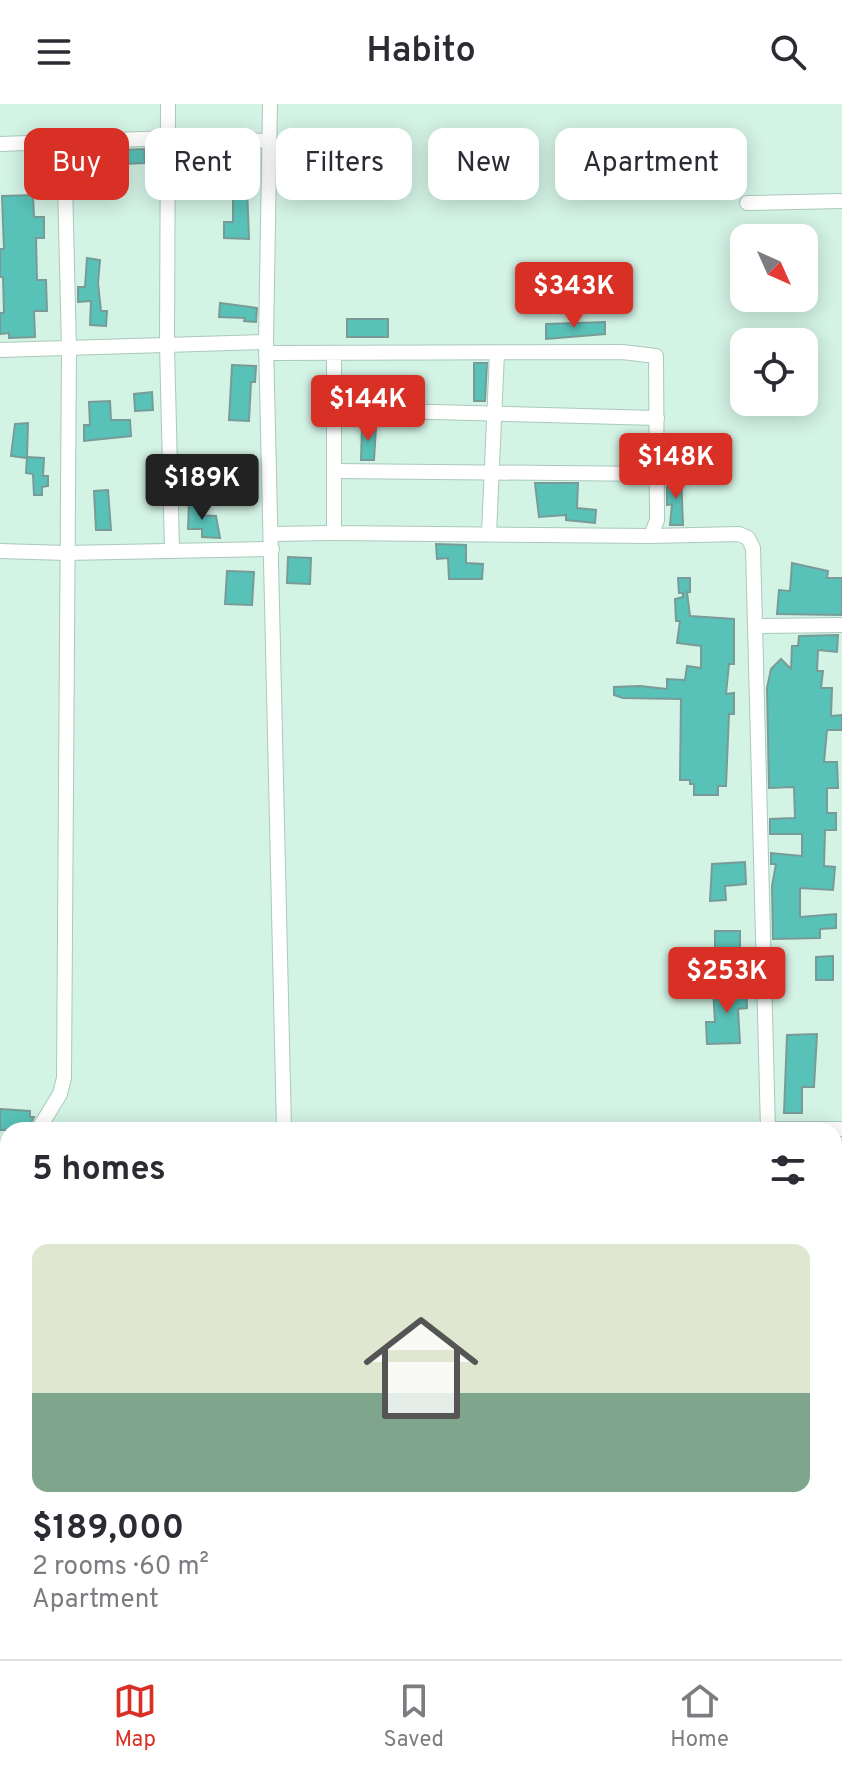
<!DOCTYPE html>
<html lang="en">
<head>
<meta charset="utf-8">
<style>
  :root { --surface:#fff; --page:#f7f7f7; --text:#2b2b33; --muted:#7c7c81; --line:#e1e1e2; --accent:#d93025 }
  body { margin:0; font-family:Overpass,sans-serif; background:var(--page); color:var(--text); height:100vh; display:flex; flex-direction:column; font-size:30px; white-space:nowrap }
  * { box-sizing:border-box; margin:0 }
  p { font-size:26px; color:var(--muted) }
  .icon { flex:none; width:44px; height:44px; fill:none; stroke:currentColor; stroke-width:2; stroke-linecap:round; stroke-linejoin:round }
  .map { position:relative; flex:1; overflow:hidden }
  .drawer { position:absolute; left:0px; top:1018px; width:842px; height:538px; display:flex; flex-direction:column; background:var(--surface); border-radius:24px 24px 0 0; box-shadow:0 4px 20px #0003 }
  .drawer>* { flex:none }
  .hud { position:absolute; left:24px; top:24px; width:794px; height:72px; display:flex; gap:16px }
  .needle { width:52px; rotate:135deg }
  .fabs { position:absolute; left:730px; top:120px; display:grid; gap:16px }
  .fabs a { display:grid; place-items:center; width:88px; height:88px; border-radius:16px; background:var(--surface); box-shadow:0 4px 20px #0003; font-size:40px }
  .price { position:absolute; translate:-50% -68px; padding:0 18px; border-radius:8px; background:var(--accent); color:#fff; font-size:26px; line-height:52px; filter:drop-shadow(0 2px 4px #0008) }
  .price::after { content:''; position:absolute; left:50%; top:48px; width:24px; height:18px; margin-left:-12px; background:inherit; clip-path:polygon(0 0,100% 0,50% 100%) }
  .price.selected { background:#222; color:#fff }
  ul { padding:0; list-style:none }
  li { display:grid; align-content:center; gap:16px; height:424px; padding:0 32px }
  li span { display:grid; place-items:center; height:248px; border-radius:16px; color:#555 }
  li>.icon { margin-inline-start:auto }
  span .icon { width:144px; height:144px; fill:#fffc; stroke-width:1 }
  li b { font-size:34px }
  h2 { display:flex; justify-content:space-between; align-items:center; height:96px; padding:0 32px; font-size:34px }
  .tag { padding:0 28px; border-radius:16px; background:var(--surface); box-shadow:0 4px 20px #0003; font-size:28px; line-height:72px }
  .tag.selected { background:var(--accent); color:#fff }
  header { display:flex; justify-content:space-between; align-items:center; height:104px; padding:0 32px; background:var(--surface); font-size:36px; font-weight:600 }
  .tabs { display:flex; justify-content:space-around; align-items:center; height:112px; border-top:2px solid var(--line); background:var(--surface); font-size:22px; color:var(--muted) }
  .tabs a { display:grid; justify-items:center; gap:4px }
  .tabs .selected { color:var(--accent) }
  .map>svg:first-child { display:block }
</style>
</head>
<body>
<header><svg class="icon" aria-label="menu" viewBox="0 0 24 24"><path d="M4 6h16M4 12h16M4 18h16"/></svg>Habito<svg class="icon" aria-label="search" viewBox="0 0 24 24"><circle cx="10" cy="10" r="6"/><path d="M15 15l6 6"/></svg></header>
<div class="map">
<svg width="842" height="1555" viewBox="0 0 842 1555">
  <rect width="100%" height="100%" fill="#d3f3e5"/>
  <g fill="#59c2b8" stroke="#789b97" stroke-width="2">
    <polygon points="144,45 145,59 123,60 122,46"/>
    <polygon points="186,45 219,46 223,46 223,53 219,54 218,60 203,59 203,55 185,56"/>
    <polygon points="246,57 249,135 224,134 224,118 233,118 233,58"/>
    <polygon points="33,91 34,113 44,113 44,134 36,134 37,176 46,176 47,207 34,207 35,233 9,234 9,229 0,230 0,209 4,209 3,173 0,173 0,145 4,145 2,92"/>
    <polygon points="87,154 100,156 98,179 101,207 107,207 106,222 90,221 91,197 78,198 78,183 85,183"/>
    <polygon points="220,199 257,204 256,218 244,217 245,214 219,213"/>
    <rect x="347" y="215" width="41" height="18"/>
    <polygon points="605,218 605,230 546,235 546,220"/>
    <polygon points="474,259 487,259 485,297 474,297"/>
    <polygon points="232,261 256,262 255,278 251,278 249,317 229,316"/>
    <polygon points="152,288 153,306 135,307 134,290"/>
    <polygon points="110,297 111,316 130,316 131,332 84,337 84,321 90,321 89,298"/>
    <polygon points="28,319 27,354 11,352 15,320"/>
    <polygon points="362,323 376,323 374,356 361,356"/>
    <polygon points="27,353 44,354 43,372 48,372 48,382 42,383 42,391 34,391 33,370 26,369"/>
    <polygon points="250,357 250,374 242,375 242,397 230,397 229,358"/>
    <polygon points="674,370 681,370 683,421 670,421 672,400 667,401 667,383 673,378"/>
    <polygon points="535,379 578,379 577,404 596,406 595,419 566,416 566,411 539,413"/>
    <polygon points="108,386 111,426 96,426 94,387"/>
    <polygon points="189,397 200,398 199,411 216,412 220,434 202,433 202,425 188,425"/>
    <polygon points="436,440 466,441 466,459 483,460 482,475 449,475 448,454 437,455"/>
    <polygon points="288,453 311,454 310,480 287,479"/>
    <polygon points="792,459 828,467 827,474 842,474 842,511 777,510 779,486 790,487"/>
    <polygon points="227,467 254,468 252,501 225,500"/>
    <polygon points="678,474 690,474 690,488 687,488 690,512 734,515 734,560 729,560 726,590 734,589 734,610 729,610 726,682 718,682 718,691 694,691 694,680 690,680 690,676 680,676 681,595 623,594 614,591 614,583 640,582 667,585 667,575 685,576 687,562 701,564 701,542 677,539 680,517 676,517 675,495 683,493 683,489 679,489"/>
    <polygon points="838,531 837,548 818,546 817,567 823,567 821,584 832,584 831,612 842,611 842,626 827,626 824,658 837,658 838,684 827,684 827,709 836,709 836,726 825,726 824,762 835,763 833,786 800,784 800,813 836,810 836,824 820,825 820,834 773,835 772,782 776,760 771,760 771,749 802,752 802,730 770,730 770,715 795,714 794,683 769,684 767,584 771,565 781,555 791,565 792,542 798,542 799,532"/>
    <polygon points="745,758 746,780 725,782 726,796 710,797 712,760"/>
    <rect x="715" y="827" width="25" height="22"/>
    <polygon points="833,852 833,876 816,876 816,853"/>
    <polygon points="746,882 747,904 738,905 740,939 707,940 706,918 715,918 713,884"/>
    <polygon points="817,930 814,983 802,983 802,1009 784,1009 787,931"/>
    <polygon points="0,1005 30,1007 30,1013 34,1013 28,1026 0,1026"/>
  </g>
  <g fill="none" stroke-linecap="round" stroke-linejoin="round">
    <g stroke="#aac9bb" stroke-width="16">
      <g id="minor">
        <polyline points="168,0 167,241 172,447"/>
        <polyline points="270,0 266,238 284,1026"/>
        <polyline points="0,40 169,34 270,37"/>
        <polyline points="747,99 842,97"/>
        <polyline points="0,246 266,238"/>
        <polyline points="266,249 622,248 656,252 657,416 651,432 334,429 334,250"/>
        <polyline points="334,296 347,305 357,306 657,314"/>
        <polyline points="335,367 657,370"/>
        <polyline points="271,430 334,429"/>
        <polyline points="489,430 497,249"/>
        <polyline points="651,432 739,430 748,434 753,444 768,1026"/>
        <polyline points="0,447 66,449 272,445"/>
        <polyline points="756,522 842,521"/>
        <polyline points="768,1025 842,1025"/>
        <polyline points="38,1026 60,990 64,974 69,245 64,38"/>
        <polyline points="834,1131 842,1130"/>
        <polyline points="834,1372 842,1371"/>
        <polyline points="385,1548 385,1555"/>
        <polyline points="473,1548 473,1555"/>
        <polyline points="599,1548 599,1555"/>
        <polyline points="654,1548 654,1555"/>
        <polyline points="775,1548 775,1555"/>
        <polyline points="287,1555 287,1548"/>
      </g>
    </g>
    <use href="#minor" stroke="#fff" stroke-width="14"/>
  </g>
</svg>
<div class="fabs">
<a><svg class="needle" viewBox="-14 -14 28 28"><path d="M0-13l5 13h-10z" fill="#e53935"/><path d="M0 13l5-13h-10z" fill="#7c7c81"/></svg></a>
<a><svg class="icon" aria-label="locate" viewBox="0 0 24 24"><circle cx="12" cy="12" r="6"/><path d="M12 2v4M12 18v4M2 12h4M18 12h4"/></svg></a>
</div>
<b class="price" style="left:574px;top:226px">$343K</b>
<b class="price" style="left:368px;top:339px">$144K</b>
<b class="price" style="left:676px;top:397px">$148K</b>
<b class="price selected" style="left:202px;top:418px">$189K</b>
<b class="price" style="left:727px;top:911px">$253K</b>
<div class="hud">
<a class="tag selected">Buy</a>
<a class="tag">Rent</a>
<a class="tag">Filters</a>
<a class="tag">New</a>
<a class="tag">Apartment</a>
</div>
<section class="drawer">
<h2>5 homes<svg class="icon" aria-label="filters" viewBox="0 0 24 24"><path d="M4 7h16M4 17h16"/><circle cx="9" cy="7" r="2"/><circle cx="15" cy="17" r="2"/></svg></h2>
<ul>
<li><span style="background:linear-gradient(#dfe7d0 60%,#7fa58c 0)"><svg class="icon" aria-label="home" viewBox="0 0 24 24"><path d="M3 11l9-7 9 7M6 9v11h12V9"/></svg></span><div><b>$189,000</b><p>2 rooms · 60 m²</p><p>Apartment</p></div></li>
</ul>
</section>
</div>
<nav class="tabs">
<a class="selected"><svg class="icon" aria-label="map" viewBox="0 0 24 24"><path d="M3 6l6-2 6 2 6-2v14l-6 2-6-2-6 2zM9 4v14M15 6v14"/></svg>Map</a>
<a><svg class="icon" aria-label="saved" viewBox="0 0 24 24"><path d="M7 4h10v16l-5-4-5 4z"/></svg>Saved</a>
<a><svg class="icon" aria-label="home" viewBox="0 0 24 24"><path d="M3 11l9-7 9 7M6 9v11h12V9"/></svg>Home</a>
</nav>
</body>
</html>
